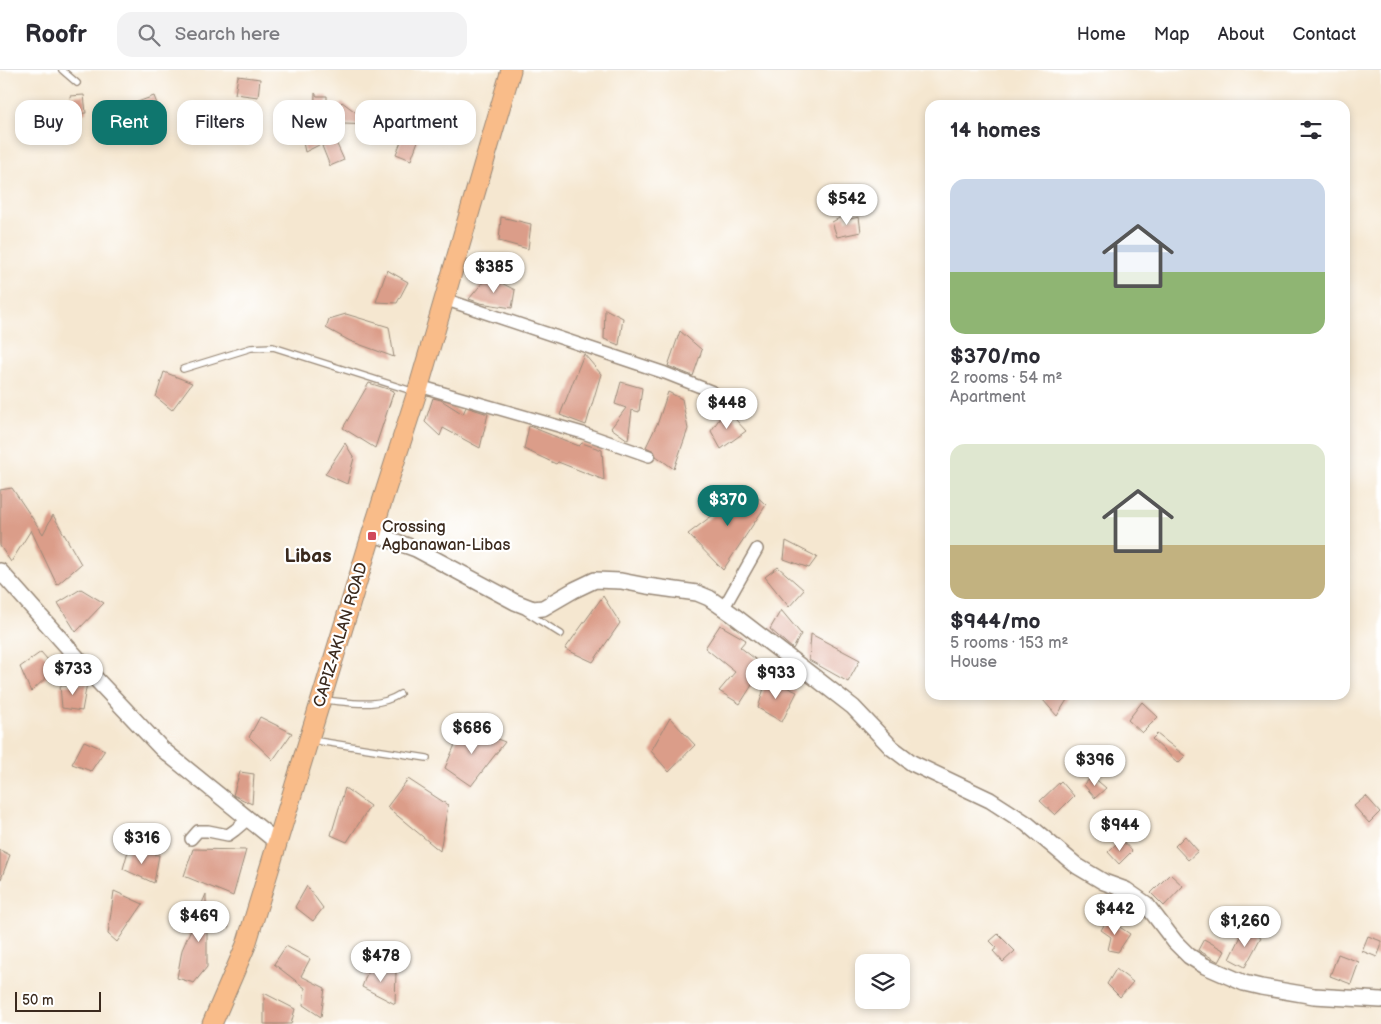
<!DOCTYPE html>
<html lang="en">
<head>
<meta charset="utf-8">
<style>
  :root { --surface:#fff; --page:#f2f2f3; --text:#2b2b33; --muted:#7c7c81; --line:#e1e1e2; --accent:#0f766e }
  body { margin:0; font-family:"Balsamiq Sans",sans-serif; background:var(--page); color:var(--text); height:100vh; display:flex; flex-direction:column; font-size:19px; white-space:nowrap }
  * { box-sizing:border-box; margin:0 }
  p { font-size:16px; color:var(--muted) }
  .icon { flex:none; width:28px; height:28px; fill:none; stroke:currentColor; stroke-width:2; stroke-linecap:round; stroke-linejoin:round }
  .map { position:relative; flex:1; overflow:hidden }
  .details { position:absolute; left:925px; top:30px; width:425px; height:600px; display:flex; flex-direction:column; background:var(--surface); border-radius:15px; box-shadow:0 2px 8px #0003 }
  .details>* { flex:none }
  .banner { position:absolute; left:15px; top:30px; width:475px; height:45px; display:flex; gap:10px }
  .buttons { position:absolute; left:855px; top:884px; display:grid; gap:10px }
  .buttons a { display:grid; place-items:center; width:55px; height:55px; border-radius:10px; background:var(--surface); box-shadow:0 2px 8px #0003; font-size:25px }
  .scale { position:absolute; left:15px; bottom:12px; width:86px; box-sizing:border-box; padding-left:5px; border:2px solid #3b2a1e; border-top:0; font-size:14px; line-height:18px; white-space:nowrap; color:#3b2a1e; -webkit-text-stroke:4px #fff; paint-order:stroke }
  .price { position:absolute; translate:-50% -42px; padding:0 11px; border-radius:18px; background:#fff; color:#222; font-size:16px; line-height:32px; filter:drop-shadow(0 1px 2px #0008) }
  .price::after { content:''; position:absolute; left:50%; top:30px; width:15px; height:11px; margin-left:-8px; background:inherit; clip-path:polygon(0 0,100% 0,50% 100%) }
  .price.active { background:var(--accent); color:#fff }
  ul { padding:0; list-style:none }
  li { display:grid; align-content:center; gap:10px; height:265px; padding:0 25px }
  li span { display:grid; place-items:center; height:155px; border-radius:15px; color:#555 }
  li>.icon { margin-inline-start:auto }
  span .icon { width:90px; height:90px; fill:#fffc; stroke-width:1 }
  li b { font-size:21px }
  h2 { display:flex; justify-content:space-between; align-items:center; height:60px; padding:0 25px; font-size:21px }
  .tag { padding:0 18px; border-radius:15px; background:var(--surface); box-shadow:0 2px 8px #0003; font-size:18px; line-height:45px }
  .tag.active { background:var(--accent); color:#fff }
  header { display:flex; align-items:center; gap:30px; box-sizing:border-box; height:70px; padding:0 25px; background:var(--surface); border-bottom:1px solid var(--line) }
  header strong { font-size:24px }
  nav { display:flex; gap:28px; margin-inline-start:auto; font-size:18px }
  .search { width:350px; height:45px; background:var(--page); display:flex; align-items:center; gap:12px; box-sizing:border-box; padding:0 18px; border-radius:15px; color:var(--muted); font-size:19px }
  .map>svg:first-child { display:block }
</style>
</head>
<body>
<header>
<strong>Roofr</strong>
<div class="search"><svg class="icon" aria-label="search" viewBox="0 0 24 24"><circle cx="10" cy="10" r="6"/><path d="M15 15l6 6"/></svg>Search here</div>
<nav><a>Home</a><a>Map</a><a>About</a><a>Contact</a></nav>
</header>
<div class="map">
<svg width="1381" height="954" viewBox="0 0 1381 954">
  <rect width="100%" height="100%" fill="#fff"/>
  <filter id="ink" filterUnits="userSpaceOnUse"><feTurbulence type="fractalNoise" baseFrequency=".02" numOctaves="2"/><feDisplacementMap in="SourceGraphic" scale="10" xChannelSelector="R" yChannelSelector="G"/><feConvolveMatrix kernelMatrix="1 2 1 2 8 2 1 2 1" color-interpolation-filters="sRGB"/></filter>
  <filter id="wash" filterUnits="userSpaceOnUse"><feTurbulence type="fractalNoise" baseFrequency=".0096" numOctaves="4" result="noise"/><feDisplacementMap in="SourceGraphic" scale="20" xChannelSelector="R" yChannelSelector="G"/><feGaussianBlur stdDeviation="1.12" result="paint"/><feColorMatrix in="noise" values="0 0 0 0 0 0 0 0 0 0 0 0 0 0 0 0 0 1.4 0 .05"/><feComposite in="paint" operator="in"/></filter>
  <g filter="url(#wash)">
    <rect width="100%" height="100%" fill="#f5e7d0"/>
    <g id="blocks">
      <g fill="#db9d89">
        <polygon points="238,6 260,9 258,27 235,24"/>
        <polygon points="315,23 317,26 327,26 327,42 322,38 328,53 314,53"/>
        <polygon points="84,25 86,43 72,44 70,26"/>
        <polygon points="154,26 162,47 146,53 143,47 114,53 111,38 135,33"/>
        <polygon points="342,32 373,55 343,54 333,47 333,43"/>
        <polygon points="407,57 421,63 411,90 396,84"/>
        <polygon points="320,59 323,73 305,82 301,63"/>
        <polygon points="335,70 344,90 330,96 322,76"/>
        <polygon points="845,145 846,150 859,147 861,162 837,167 832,152"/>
        <polygon points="501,147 531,154 528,179 499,171"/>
        <polygon points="387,200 408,212 397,233 376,232"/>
        <polygon points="488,206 515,220 512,238 480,233 469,229"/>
        <polygon points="605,239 623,248 619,275 604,269"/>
        <polygon points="346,244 389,257 394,287 350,271 326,258 329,249"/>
        <polygon points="680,261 702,280 693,306 668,296"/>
        <polygon points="584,284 601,304 586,355 560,345"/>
        <polygon points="164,302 192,313 172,340 156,327"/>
        <polygon points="621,312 642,318 639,342 632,340 628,370 611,358 626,338 615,334"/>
        <polygon points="369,313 394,321 375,378 343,358"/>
        <polygon points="668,322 682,329 688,359 674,399 656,386 654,381 646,377 658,352"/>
        <polygon points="433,328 441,330 463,344 466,337 488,344 480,378 443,358 440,366 425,352"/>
        <polygon points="726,339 746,361 721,379 711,361"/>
        <polygon points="529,356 579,376 582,373 602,380 604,410 558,392 556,394 524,379"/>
        <polygon points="345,373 354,388 347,414 325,404"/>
        <polygon points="12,418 43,464 53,445 81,494 57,515 31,460 11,492 0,476 0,420"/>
        <polygon points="748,418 766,435 723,500 688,464"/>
        <polygon points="786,471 817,487 809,498 784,489"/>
        <polygon points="778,497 804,520 789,537 765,507"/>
        <polygon points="81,519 104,533 76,562 58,533"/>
        <polygon points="603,526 620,553 593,592 565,579"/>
        <polygon points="781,540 801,564 793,579 770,559"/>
        <polygon points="720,555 746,570 740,577 764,596 740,634 719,621 735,602 705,578"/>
        <polygon points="811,564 860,590 848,612 809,590"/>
        <polygon points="41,582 54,597 54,600 31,622 20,597"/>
        <polygon points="767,608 797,622 782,652 758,638"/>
        <polygon points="87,613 82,641 62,638 60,616"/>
        <polygon points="1046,625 1070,625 1057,646 1043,630"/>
        <polygon points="1142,632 1158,647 1142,663 1128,650"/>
        <polygon points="260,647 292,663 273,690 249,667"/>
        <polygon points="670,648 695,675 669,702 651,681"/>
        <polygon points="463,656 505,672 471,716 445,698"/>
        <polygon points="1157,664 1185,686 1178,693 1152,669"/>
        <polygon points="84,671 105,680 91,701 72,694"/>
        <polygon points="240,702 254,704 252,734 233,725"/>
        <polygon points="1092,706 1106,718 1095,728 1084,715"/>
        <polygon points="408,709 448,735 440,781 387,737"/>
        <polygon points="1061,711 1074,726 1055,745 1040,731"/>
        <polygon points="345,718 370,736 347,772 331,765"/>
        <polygon points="1366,726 1380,742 1369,753 1354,736"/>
        <polygon points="1185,766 1198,781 1188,790 1175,776"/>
        <polygon points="1121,769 1132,781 1119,794 1108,782"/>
        <polygon points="193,779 246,780 233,826 184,806"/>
        <polygon points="0,780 10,785 1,809 0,809"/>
        <polygon points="128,781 159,785 154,813 123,799"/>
        <polygon points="1170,804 1183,816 1164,836 1151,823"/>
        <polygon points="307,816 323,838 313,851 295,837"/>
        <polygon points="114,821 143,834 117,872 108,864"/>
        <polygon points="206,824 206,834 219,837 229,858 207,849 207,897 194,913 177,908 182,880"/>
        <polygon points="1108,849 1130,864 1118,882 1108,880 1111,867 1101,860"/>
        <polygon points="1245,858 1261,867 1245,897 1230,889"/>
        <polygon points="998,864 1015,881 1003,892 993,881 997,878 990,871"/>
        <polygon points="1368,866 1381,871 1381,877 1377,887 1362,881"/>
        <polygon points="1204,869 1225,881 1219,892 1198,880"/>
        <polygon points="286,876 310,889 301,906 325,918 321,947 303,935 305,918 274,894"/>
        <polygon points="1338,884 1359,892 1351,914 1330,906"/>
        <polygon points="370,895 396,902 395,934 362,917"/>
        <polygon points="1116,899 1133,912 1120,927 1107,914"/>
        <polygon points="264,923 295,939 291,954 264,954"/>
      </g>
    </g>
  </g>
  <g filter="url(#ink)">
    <use href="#blocks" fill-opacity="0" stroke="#988877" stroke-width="1"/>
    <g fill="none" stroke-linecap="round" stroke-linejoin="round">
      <g stroke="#988877" stroke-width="8">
        <g id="service">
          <polyline points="62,0 77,13"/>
          <polyline points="183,299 251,278 273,277 415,322"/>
          <polyline points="526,542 561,564"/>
          <path d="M324,630C350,632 377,639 400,624"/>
          <polyline points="311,670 427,688"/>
        </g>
      </g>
      <g stroke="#988877" stroke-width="14">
        <g id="minor">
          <polyline points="444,229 665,303 713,322"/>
          <polyline points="419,316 583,363 649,386"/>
          <polyline points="723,539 757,479"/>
          <polyline points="191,769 198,761 208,761 228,765 235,760 248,749"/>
        </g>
      </g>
      <g stroke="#988877" stroke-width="18">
        <g id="tertiary">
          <polyline points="372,463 416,479 515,532 533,539 543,538 574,520 595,510 621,511 647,516 697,523 709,528 732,544 813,606 853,637 892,678 912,693 990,730 1027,754 1077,796 1104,812 1126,820 1146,834 1175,872 1189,886 1205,896 1244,913 1261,917 1314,926 1381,930"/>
          <polyline points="0,501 96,609 162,679 278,773"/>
        </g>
      </g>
      <g stroke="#988877" stroke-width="21">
        <polyline id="primary" points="212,954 246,875 372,463 419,316 511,0"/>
      </g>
      <use href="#service" stroke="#fff" stroke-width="5.5"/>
      <use href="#minor" stroke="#fff" stroke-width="11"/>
      <use href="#tertiary" stroke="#fff" stroke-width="15"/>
      <use href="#primary" stroke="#f9bc89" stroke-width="19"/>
    </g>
  </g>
  <rect fill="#d1495b" stroke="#fff" stroke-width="2" x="367" y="461" width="10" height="10" rx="2.5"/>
  <g text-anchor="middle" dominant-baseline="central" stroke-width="4.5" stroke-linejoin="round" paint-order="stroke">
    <g font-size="16" fill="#3b2a1e" stroke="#fff" text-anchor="start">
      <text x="382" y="457">Crossing<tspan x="382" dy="18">Agbanawan-Libas</tspan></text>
    </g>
    <g font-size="16" fill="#3b2a1e" stroke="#fff">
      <text transform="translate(341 565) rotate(-73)">CAPIZ-AKLAN ROAD</text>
    </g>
    <g font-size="19" font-weight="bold" fill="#3b2a1e" stroke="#fff">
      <text x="308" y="486">Libas</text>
    </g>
  </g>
</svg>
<div class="buttons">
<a><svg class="icon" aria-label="layers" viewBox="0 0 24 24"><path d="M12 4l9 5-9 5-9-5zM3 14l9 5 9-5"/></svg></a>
</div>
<div class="scale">50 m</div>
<b class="price" style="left:847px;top:156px">$542</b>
<b class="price" style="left:494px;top:224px">$385</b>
<b class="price" style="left:727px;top:360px">$448</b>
<b class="price active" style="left:728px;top:457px">$370</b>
<b class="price" style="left:73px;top:626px">$733</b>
<b class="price" style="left:776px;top:630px">$933</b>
<b class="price" style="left:472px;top:685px">$686</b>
<b class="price" style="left:1095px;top:717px">$396</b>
<b class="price" style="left:1120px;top:782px">$944</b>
<b class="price" style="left:142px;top:795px">$316</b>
<b class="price" style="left:1115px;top:866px">$442</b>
<b class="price" style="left:199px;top:873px">$469</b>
<b class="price" style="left:1245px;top:878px">$1,260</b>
<b class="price" style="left:381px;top:913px">$478</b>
<div class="banner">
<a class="tag">Buy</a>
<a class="tag active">Rent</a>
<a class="tag">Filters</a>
<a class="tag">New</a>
<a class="tag">Apartment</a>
</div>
<section class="details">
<h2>14 homes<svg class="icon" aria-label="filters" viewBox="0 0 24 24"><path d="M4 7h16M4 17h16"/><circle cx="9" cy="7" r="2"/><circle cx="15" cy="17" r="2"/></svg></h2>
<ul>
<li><span style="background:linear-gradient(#c9d6e8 60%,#8fb573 0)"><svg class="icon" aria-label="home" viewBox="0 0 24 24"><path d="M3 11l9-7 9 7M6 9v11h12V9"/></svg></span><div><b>$370/mo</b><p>2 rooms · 54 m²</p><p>Apartment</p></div></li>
<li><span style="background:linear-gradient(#dfe7d0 65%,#c2b280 0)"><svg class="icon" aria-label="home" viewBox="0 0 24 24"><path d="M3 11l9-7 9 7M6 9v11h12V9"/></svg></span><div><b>$944/mo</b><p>5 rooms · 153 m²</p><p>House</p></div></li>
</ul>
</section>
</div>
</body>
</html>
